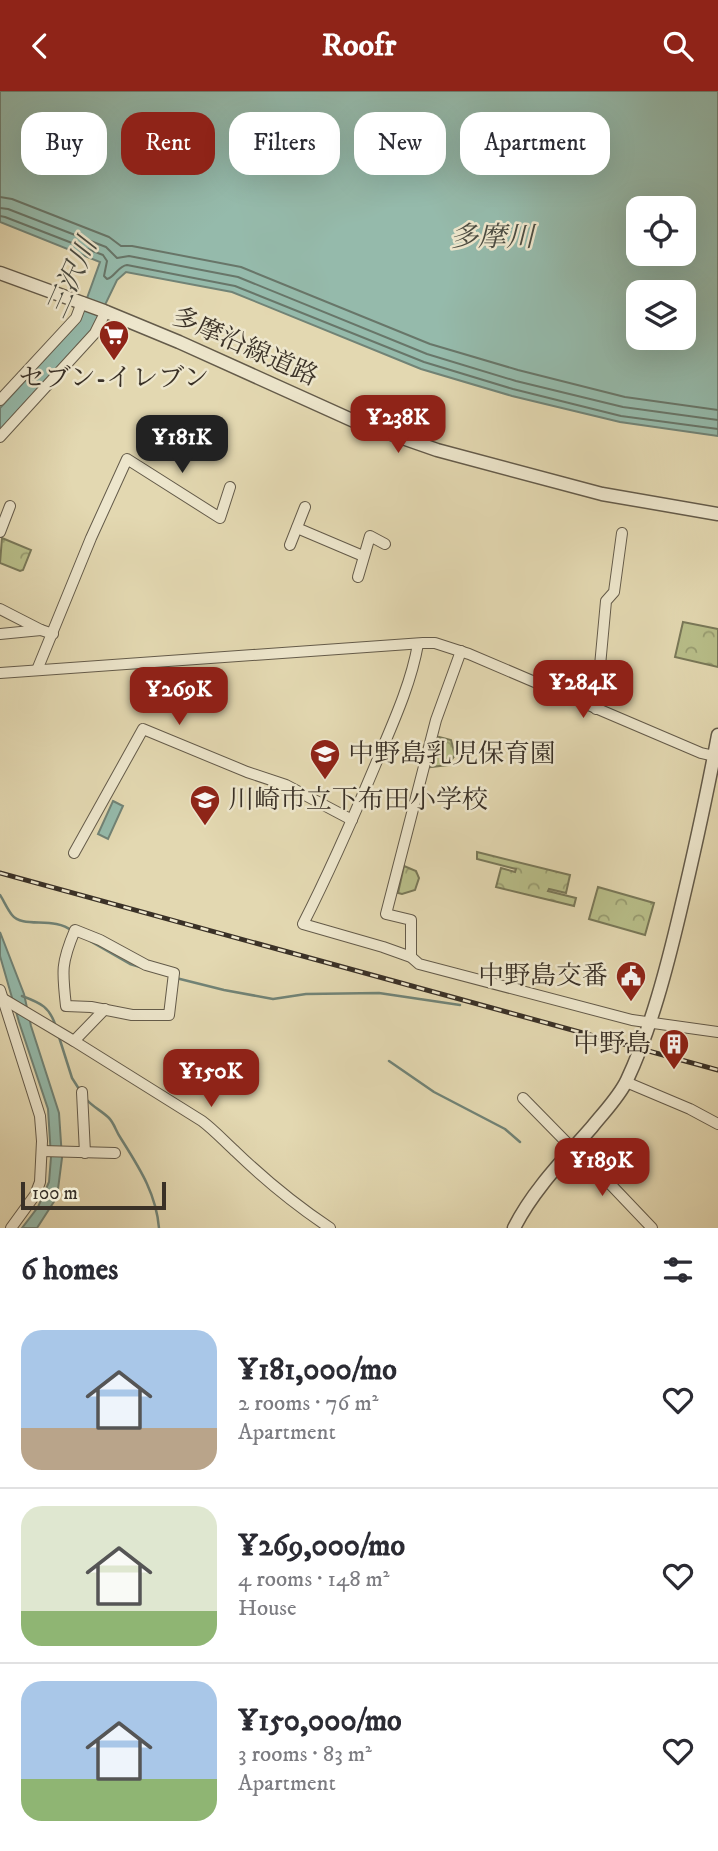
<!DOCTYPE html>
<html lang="en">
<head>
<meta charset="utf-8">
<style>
  :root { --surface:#fff; --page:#f7f7f7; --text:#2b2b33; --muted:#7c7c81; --line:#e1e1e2; --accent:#8f2418 }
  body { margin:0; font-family:"IM FELL DW Pica","Noto Serif JP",serif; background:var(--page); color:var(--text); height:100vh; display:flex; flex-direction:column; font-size:26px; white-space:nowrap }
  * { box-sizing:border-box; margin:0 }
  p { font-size:23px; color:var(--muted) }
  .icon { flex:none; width:38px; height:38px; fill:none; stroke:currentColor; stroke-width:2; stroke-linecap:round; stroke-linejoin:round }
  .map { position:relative; height:1137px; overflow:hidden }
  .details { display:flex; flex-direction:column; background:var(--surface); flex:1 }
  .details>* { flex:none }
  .banner { position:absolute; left:21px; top:21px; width:677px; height:63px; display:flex; gap:14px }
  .controls { position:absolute; left:626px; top:105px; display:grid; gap:14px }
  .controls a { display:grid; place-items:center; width:70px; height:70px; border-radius:14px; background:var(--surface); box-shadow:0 7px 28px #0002; font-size:35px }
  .scale { position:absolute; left:21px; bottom:18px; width:145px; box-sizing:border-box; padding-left:7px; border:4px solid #3a3127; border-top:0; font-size:19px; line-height:24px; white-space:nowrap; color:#3a3127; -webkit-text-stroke:5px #ede6cc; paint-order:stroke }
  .price { position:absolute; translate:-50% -60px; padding:0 16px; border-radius:14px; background:var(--accent); color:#fff; font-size:23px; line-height:46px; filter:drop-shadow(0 2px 4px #0008) }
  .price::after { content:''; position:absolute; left:50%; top:42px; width:21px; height:16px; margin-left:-10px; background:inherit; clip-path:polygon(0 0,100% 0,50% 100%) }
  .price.selected { background:#222; color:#fff }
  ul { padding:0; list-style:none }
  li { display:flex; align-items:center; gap:21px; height:175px; padding:0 21px }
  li+li { border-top:2px solid var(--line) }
  li span { display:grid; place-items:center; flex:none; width:196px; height:140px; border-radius:21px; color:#555 }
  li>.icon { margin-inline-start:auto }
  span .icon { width:84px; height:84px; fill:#fffc; stroke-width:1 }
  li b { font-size:30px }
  h2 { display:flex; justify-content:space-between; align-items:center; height:84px; padding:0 21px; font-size:30px }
  .tag { padding:0 24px; border-radius:21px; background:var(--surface); box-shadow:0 7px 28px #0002; font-size:24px; line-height:63px }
  .tag.selected { background:var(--accent); color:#fff }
  header { display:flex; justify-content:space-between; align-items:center; height:91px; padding:0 21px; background:var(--accent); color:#fff; font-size:32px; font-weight:700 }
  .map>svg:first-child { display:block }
</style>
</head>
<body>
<header><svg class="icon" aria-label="back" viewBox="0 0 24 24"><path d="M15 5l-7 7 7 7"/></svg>Roofr<svg class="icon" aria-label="search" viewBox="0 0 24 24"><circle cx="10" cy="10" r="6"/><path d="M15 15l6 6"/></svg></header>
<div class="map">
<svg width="718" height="1137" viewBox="0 0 718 1137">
  <defs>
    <pattern id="park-crowns" width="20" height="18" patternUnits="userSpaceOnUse" patternTransform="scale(1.75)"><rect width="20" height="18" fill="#b8be89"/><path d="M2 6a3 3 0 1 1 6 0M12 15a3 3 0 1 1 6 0" fill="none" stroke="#979b70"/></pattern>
  </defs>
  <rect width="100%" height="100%" fill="#e3d8b1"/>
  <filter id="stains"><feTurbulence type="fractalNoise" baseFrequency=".00286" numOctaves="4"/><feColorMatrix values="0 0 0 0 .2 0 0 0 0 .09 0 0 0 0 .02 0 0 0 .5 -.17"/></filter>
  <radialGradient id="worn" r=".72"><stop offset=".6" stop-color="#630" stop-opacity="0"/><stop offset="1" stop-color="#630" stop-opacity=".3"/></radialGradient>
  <g fill="url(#park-crowns)" stroke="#797858" stroke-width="2">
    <polygon points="2,447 31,459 23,479 20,480 0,472"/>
    <polygon points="683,531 718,538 718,576 675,566"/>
    <polygon points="439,646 451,649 455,664 448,674 431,676"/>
    <polygon points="477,761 570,784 566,802 549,798 548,800 576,807 574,815 496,796 501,777 515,781 516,778 477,768"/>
    <polygon points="404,775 416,780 419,787 415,799 402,803 398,802"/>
    <polygon points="598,796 654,812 645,844 589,828"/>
  </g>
  <g fill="#95baab" stroke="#718376" stroke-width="2" fill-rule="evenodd">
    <path d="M0,0H718V345L620,331L512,305L421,278L232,201L126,181L117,189L89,247L0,340V317L78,232L100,171L0,131ZM639,117H684V163H639ZM639,201H684V247H639Z"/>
    <polygon points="113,710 123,715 108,748 98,743"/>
    <polygon points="0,841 24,903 31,935 59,1022 62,1067 57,1106 37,1137 22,1137 38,1116 49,1091 51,1066 48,1018 19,931 0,865"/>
  </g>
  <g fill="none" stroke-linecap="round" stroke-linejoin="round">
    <g stroke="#687669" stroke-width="2">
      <polyline points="0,106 12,108 109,146 121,155 132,155 241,176 430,253 518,279 625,306 718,319"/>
      <polyline points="0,117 8,118 106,156 117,167 129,165 238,186 427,263 516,290 623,316 718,329"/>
      <path d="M0,125L5,126L103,164L107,170L104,185L107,188C115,186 118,175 127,174L235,195L424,271L513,298L621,325L718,338"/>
    </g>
    <g stroke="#718376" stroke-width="2.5">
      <path d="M0,804C4,810 7,818 12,824C23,838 54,825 72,840"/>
      <polyline points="90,850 130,873 140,876"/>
      <polyline points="176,887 224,899 273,908 306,903 379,902 460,914"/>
      <path d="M22,905C41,912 50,916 56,936"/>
      <polyline points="59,946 72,987 79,998"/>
      <polyline points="389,970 434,1001 505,1038 520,1051"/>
      <path d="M87,1009C93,1016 102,1020 109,1027C114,1032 116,1040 120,1046C138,1075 156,1101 159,1137"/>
    </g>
    <g stroke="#645b4a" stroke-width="12">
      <g id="minor">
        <polyline points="0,309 76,227 82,211"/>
        <polyline points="0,346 95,242 106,220"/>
        <polyline points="297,437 363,465"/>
        <polyline points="0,441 10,415"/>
        <polyline points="290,454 305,416"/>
        <polyline points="358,486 370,445 385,453"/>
        <polyline points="0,518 41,539 53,543"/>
        <polyline points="0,543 41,539"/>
        <path d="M418,553C411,593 393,632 377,670C354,725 330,780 303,833L383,856L411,866L419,873L632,929L718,941"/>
        <polyline points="37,579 91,447 127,368 220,427 230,396"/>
        <polyline points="0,582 423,552 435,552 469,563 701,662 718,666"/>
        <polyline points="596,618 606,510 614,501 622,442"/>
        <polyline points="74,762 143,638 247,681 286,694 352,729"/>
        <path d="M75,839L100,849L146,874L174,882L169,924H132L91,916L66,915C62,880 61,872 75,839Z"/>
        <polyline points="411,866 411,829 386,823 436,629 461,560"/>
        <polyline points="0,899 40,1025 42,1050 40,1091 35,1104 11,1137"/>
        <path d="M0,906L74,950L202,1030C214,1039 224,1050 235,1060C264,1088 297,1115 330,1137"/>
        <polyline points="74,950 105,918"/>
        <polyline points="626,991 690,1018 718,1033"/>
        <polyline points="82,1001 85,1062"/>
        <polyline points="523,1007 573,1058"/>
        <polyline points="574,1055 652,1137"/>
        <polyline points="42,1060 115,1062"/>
      </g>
    </g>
    <g stroke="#645b4a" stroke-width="15">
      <g id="tertiary">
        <polyline points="0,182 104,220 179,251 354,330 437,359 602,403 718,423"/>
        <path d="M514,1137C533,1099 564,1068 592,1036C604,1021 619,1006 627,989C651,938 667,876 680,821C694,762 707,703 718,644"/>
      </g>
    </g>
    <use href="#minor" stroke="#ede6cc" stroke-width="10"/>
    <use href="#tertiary" stroke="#ede6cc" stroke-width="12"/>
    <g stroke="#3a3127" stroke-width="5">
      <polyline id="rail" points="0,782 718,979"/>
    </g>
    <use href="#rail" stroke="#ede6cc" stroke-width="2.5" stroke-dasharray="8" stroke-linecap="butt"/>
  </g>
  <defs>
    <g id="supermarket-pin" transform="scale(1.575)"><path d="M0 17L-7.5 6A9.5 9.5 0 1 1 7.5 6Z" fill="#8f2418" stroke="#ede6cc"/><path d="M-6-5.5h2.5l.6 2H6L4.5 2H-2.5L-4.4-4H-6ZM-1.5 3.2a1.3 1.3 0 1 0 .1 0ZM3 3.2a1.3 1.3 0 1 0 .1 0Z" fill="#fff"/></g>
    <g id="school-pin" transform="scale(1.575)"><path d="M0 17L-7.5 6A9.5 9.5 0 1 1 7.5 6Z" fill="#8f2418" stroke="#ede6cc"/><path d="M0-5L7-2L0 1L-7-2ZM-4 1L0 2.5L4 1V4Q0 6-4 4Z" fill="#fff"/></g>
    <g id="civic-pin" transform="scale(1.575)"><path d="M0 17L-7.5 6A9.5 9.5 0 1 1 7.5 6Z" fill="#8f2418" stroke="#ede6cc"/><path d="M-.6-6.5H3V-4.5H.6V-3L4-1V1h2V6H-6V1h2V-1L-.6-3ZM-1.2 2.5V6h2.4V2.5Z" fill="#fff"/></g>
    <g id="building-pin" transform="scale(1.575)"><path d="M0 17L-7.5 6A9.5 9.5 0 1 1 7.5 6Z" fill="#8f2418" stroke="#ede6cc"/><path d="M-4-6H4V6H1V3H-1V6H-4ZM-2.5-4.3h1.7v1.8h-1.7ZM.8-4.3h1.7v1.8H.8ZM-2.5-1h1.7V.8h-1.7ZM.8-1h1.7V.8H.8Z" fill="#fff"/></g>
  </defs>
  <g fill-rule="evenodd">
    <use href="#supermarket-pin" x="114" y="244"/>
    <use href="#school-pin" x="325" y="663"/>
    <use href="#school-pin" x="205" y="709"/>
    <use href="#civic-pin" x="631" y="885"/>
    <use href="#building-pin" x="674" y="953"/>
  </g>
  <g text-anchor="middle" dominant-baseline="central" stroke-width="5" stroke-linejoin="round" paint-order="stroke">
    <g font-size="26" fill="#3a3127" stroke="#ede6cc">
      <text transform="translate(245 256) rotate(24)">多摩沿線道路</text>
    </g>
    <g font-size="26" fill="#3a3127" stroke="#ede6cc" text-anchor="start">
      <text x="114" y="287" text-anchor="middle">セブン-イレブン</text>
      <text x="348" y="663">中野島乳児保育園</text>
      <text x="228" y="709">川崎市立下布田小学校</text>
      <text x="608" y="885" text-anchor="end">中野島交番</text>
      <text x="651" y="953" text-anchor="end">中野島</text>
    </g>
    <g font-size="28" font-style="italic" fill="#4c4c41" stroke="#ede6cc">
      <text x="492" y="146">多摩川</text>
      <text transform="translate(72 187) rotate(-66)">三沢川</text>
    </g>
  </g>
  <rect width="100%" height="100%" filter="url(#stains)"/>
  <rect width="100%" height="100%" fill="url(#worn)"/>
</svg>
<div class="controls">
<a><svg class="icon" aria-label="locate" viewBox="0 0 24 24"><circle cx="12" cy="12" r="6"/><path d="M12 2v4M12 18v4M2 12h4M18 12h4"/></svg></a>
<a><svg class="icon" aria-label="layers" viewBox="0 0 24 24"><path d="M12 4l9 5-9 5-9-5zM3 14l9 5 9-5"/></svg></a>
</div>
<div class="scale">100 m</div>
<b class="price" style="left:398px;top:364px">¥238K</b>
<b class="price selected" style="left:182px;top:384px">¥181K</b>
<b class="price" style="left:583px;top:629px">¥284K</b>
<b class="price" style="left:179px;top:636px">¥269K</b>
<b class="price" style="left:211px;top:1018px">¥150K</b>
<b class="price" style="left:602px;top:1107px">¥189K</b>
<div class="banner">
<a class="tag">Buy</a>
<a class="tag selected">Rent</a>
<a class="tag">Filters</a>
<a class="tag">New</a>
<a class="tag">Apartment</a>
</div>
</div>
<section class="details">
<h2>6 homes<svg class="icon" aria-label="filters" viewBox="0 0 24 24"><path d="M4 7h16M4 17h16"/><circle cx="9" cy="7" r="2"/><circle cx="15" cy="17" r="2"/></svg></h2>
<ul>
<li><span style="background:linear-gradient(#a9c7e8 70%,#b9a48a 0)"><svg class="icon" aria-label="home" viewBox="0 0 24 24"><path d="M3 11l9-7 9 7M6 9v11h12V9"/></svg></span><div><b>¥181,000/mo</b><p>2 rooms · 76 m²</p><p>Apartment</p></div><svg class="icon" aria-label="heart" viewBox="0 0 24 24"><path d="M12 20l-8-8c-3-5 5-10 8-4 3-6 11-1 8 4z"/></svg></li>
<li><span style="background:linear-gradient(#dfe7d0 75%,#8fb573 0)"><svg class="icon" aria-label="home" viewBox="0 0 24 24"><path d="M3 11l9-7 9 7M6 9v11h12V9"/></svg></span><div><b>¥269,000/mo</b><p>4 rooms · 148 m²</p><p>House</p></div><svg class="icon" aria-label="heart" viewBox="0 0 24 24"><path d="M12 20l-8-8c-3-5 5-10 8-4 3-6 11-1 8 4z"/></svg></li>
<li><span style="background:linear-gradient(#a9c7e8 70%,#8fb573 0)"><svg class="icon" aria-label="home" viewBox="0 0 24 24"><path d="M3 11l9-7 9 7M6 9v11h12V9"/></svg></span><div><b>¥150,000/mo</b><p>3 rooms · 83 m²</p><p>Apartment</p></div><svg class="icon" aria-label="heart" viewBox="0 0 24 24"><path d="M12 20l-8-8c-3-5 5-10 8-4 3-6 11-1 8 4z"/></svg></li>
</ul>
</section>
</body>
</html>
